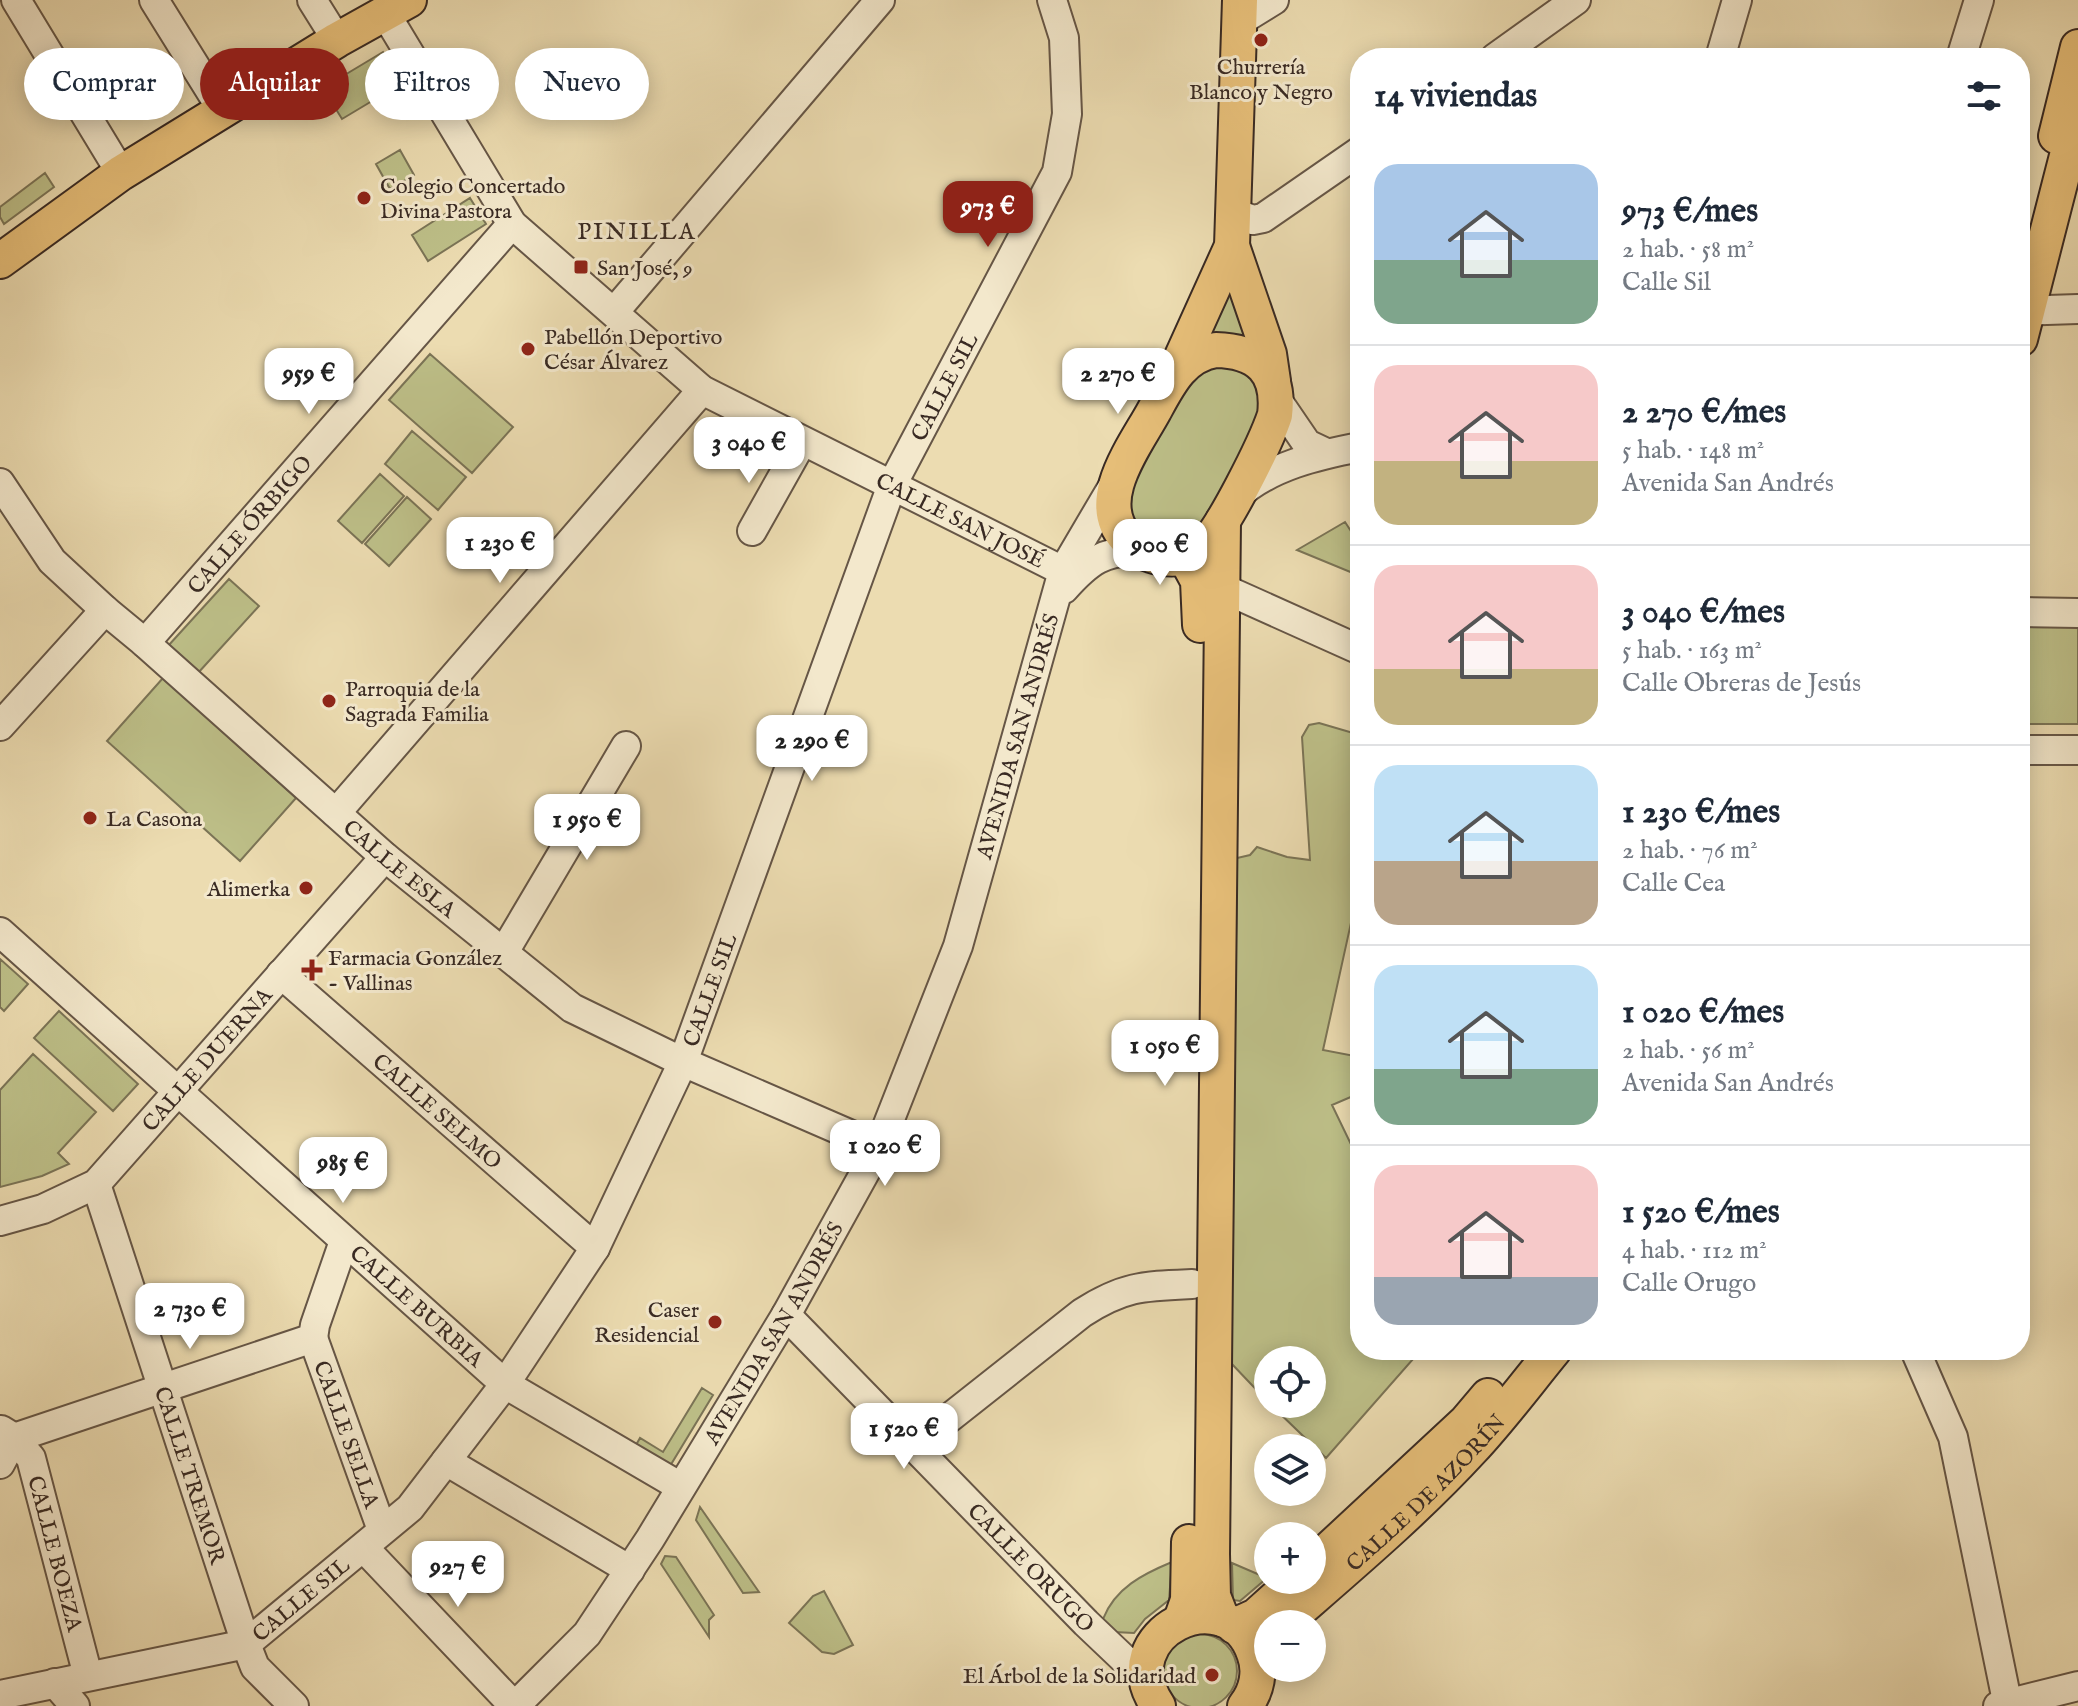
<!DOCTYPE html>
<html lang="es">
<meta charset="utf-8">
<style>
body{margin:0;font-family:"IM FELL English",serif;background:#f6f6f7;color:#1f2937;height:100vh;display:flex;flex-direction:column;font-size:30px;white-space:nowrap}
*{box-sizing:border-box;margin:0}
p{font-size:26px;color:#747a83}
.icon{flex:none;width:44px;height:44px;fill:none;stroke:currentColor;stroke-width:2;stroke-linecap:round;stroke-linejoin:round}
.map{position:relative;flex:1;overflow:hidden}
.panel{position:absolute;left:1350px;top:48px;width:680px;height:1312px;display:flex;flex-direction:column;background:#fff;border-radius:32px;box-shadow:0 4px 20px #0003}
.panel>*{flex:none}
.guide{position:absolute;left:24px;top:48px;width:760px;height:72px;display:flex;gap:16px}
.buttons{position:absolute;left:1254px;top:1346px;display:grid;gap:16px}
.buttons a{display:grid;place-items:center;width:72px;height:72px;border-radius:50%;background:#fff;box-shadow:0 4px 20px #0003;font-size:40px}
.price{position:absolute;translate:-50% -68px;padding:0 18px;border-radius:16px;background:#fff;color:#222;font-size:26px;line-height:52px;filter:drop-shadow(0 2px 4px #0008)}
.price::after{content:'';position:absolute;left:50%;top:48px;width:24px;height:18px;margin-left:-12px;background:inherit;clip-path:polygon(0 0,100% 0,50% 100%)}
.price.on{background:#8f2418;color:#fff}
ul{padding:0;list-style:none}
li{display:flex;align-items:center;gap:24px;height:200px;padding:0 24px}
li+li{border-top:2px solid #e0e1e3}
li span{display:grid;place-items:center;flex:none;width:224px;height:160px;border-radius:24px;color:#555}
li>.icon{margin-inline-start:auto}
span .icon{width:96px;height:96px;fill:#fffc;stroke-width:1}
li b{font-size:34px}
h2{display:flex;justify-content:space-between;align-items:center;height:96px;padding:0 24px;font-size:34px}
.pill{padding:0 28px;border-radius:36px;background:#fff;box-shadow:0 4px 20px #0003;font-size:28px;line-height:72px}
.pill.on{background:#8f2418;color:#fff}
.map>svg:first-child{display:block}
.green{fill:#bdbf88;stroke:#7b7456;stroke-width:2}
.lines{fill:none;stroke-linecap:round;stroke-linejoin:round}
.minor-casing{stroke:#665646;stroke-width:32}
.major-casing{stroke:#392a23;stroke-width:38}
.minor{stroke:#f3e8cc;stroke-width:28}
.major{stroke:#e6be78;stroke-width:34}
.poi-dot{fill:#8f2418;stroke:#f3e8cc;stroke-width:3}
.labels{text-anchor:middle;stroke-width:6;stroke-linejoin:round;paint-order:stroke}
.poi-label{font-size:22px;fill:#392a23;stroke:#f3e8cc;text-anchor:start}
.street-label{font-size:22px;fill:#392a23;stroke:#f3e8cc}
.neighbourhood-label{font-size:24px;letter-spacing:2px;fill:#392a23;stroke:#f3e8cc}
</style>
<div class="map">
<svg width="2078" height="1706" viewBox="0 0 2078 1706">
<rect width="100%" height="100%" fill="#ecdcb1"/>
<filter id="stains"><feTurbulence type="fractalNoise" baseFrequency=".0025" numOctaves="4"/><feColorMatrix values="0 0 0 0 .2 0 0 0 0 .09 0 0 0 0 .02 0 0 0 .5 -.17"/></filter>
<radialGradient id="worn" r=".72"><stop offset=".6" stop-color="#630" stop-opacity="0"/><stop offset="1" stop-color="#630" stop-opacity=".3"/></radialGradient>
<path class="green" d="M383 52 402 83 342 119 323 88Z
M400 150 414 175 390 189 376 164Z
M45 173 54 187 4 224 0 217V207Z
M470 198 486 224 428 261 412 235Z
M1228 275 1255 342C1231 334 1221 332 1196 339Z
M430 354 513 427 472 473 389 400Z
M1208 364 1240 367 1256 381 1261 413 1206 523 1182 543 1150 541 1129 516 1132 484 1184 385Z
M412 431 466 477 438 510 385 464Z
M380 474 404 496 362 543 338 521Z
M407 497 431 519 389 566 365 544Z
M1345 522 1360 545V576L1297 550Z
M229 579 259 606 198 673 168 646Z
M2078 609V724H2020V610Z
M163 678 296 798 240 861 107 741Z
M1319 723 1360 735V882L1323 1050 1360 1057V1093L1332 1105 1360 1163V1350H1421L1326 1458 1270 1404H1312V1360H1268V1402L1231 1363 1237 858 1250 855 1257 847 1287 857 1310 860 1302 737 1309 725Z
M0 959 28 984 4 1011 0 1007Z
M59 1011 138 1084 113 1111 34 1038Z
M33 1054 96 1112 58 1153 69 1164 42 1176 0 1187V1090Z
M702 1388 713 1395 670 1466 636 1445 640 1438 663 1452Z
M700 1507 759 1592 743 1593 696 1520Z
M665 1556 676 1557 714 1615 709 1620V1637L661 1564Z
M1172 1562 1169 1600 1145 1619 1134 1633 1114 1632 1103 1619C1115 1588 1143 1574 1172 1562Z
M1232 1563 1267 1578 1240 1601 1233 1600Z
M824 1591 853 1645 834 1654 822 1652 789 1623 813 1596Z
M1163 1671a37 37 0 1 1 74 0a37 37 0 1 1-74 0Z"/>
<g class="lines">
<defs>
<g id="minor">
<path d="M16 0 121 173"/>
<path d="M154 0 223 111"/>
<path d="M312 0 337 40"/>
<path id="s1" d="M385 13 512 224 702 390 1063 571"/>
<path d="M1240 21 1274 0"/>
<path d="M1495 58 1576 0"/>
<path d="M1720 58 1737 0"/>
<path d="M1961 58 1979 0"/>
<path d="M1234 213 1253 220 1263 218 1360 151"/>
<path d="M615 311 880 0"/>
<path d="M2020 311 2078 309"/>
<path d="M1277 400 1307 444 1326 453"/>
<path id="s2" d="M0 483 52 561 105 610 145 643 385 857 572 1008 683 1062 879 1147"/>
<path d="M1237 496C1270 466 1318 455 1360 447"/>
<path d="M752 531 802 442"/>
<path d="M1222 588 1360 650"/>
<path d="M1064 589C1087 563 1105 548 1142 552"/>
<path d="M2020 612 2078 613"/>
<path id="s3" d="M145 643 512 224"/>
<path d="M0 726 105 610"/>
<path d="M2020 750H2078"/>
<path d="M336 813 702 390"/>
<path id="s4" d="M0 932 505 1384 681 1487"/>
<path d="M504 952 626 746"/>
<path id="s5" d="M281 974 595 1248"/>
<path id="s6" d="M96 1184 246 1644 255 1667 294 1706"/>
<path id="s7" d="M0 1221 43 1209 96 1184 385 857"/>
<path id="s8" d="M786 1315 1086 1623 1146 1680"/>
<path id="s9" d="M313 1338 382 1530"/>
<path d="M1915 1350 1953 1437 2008 1706"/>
<path id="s10" d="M1 1430 14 1438 31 1458 88 1676"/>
<path d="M14 1438 313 1338 315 1325 344 1241"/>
<path d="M915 1445 1082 1313C1124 1286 1144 1286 1192 1284"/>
<path d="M446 1461 630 1570"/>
<path d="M0 1464 14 1438"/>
<path d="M364 1548 514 1706"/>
<path d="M55 1683 75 1706"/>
<path id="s11" d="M0 1695 246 1644 410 1508 505 1384 595 1248 683 1062 892 485 1057 172 1067 114 1064 38 1052 0"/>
<path id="s12" d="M515 1706 587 1634 650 1539 786 1315 879 1147 958 946 1063 571 1116 481"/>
<path d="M1998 1706 2078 1686"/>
</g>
<g id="major">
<path d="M2056 136 2078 47"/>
<path d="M1232 246 1269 354 1273 381"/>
<path d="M0 261 121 173 337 40 409 0"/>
<path d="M2020 339 2078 113"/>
<path d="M1216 350C1259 351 1280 372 1275 415 1266 442 1222 532 1202 548 1187 560 1169 561 1151 555 1140 552 1133 546 1126 538 1092 500 1135 446 1154 411 1169 383 1183 355 1216 350Z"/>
<path d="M1175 372 1232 246 1240 0"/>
<path d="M1185 557 1198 581 1200 625"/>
<path d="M1312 1565 1466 1422 1488 1396"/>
<path d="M1222 1619 1213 1596 1212 1554 1223 521"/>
<path d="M1181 1620 1188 1600 1189 1542"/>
<path id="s13" d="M1283 1624C1347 1568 1414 1512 1472 1449 1501 1418 1527 1383 1554 1350"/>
<path d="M1234 1626 1256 1616 1296 1580"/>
<path d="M1158 1706C1108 1633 1227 1576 1254 1653 1261 1671 1257 1691 1245 1706"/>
</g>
</defs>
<use href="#minor" class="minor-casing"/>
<use href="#major" class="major-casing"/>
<use href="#minor" class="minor"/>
<use href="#major" class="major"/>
</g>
<g class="poi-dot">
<circle cx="1261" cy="40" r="8"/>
<circle cx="364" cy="198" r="8"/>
<rect x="573" y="259" width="16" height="16" rx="4"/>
<circle cx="528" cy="349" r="8"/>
<circle cx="329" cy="701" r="8"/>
<circle cx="90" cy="818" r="8"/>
<circle cx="306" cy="888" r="8"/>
<path d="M308 958h8v8h8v8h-8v8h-8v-8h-8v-8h8z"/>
<circle cx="715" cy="1322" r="8"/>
<circle cx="1212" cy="1675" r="8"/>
</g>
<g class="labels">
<g class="poi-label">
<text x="1261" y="74" text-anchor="middle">Churrería<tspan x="1261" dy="25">Blanco y Negro</tspan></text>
<text x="380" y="193">Colegio Concertado<tspan x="380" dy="25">Divina Pastora</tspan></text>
<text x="597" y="275">San José, 9</text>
<text x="544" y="344">Pabellón Deportivo<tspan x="544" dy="25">César Álvarez</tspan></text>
<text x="345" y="696">Parroquia de la<tspan x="345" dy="25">Sagrada Familia</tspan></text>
<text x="106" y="826">La Casona</text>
<text x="290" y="896" text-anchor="end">Alimerka</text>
<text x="328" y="965">Farmacia González<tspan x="328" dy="25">- Vallinas</tspan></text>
<text x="699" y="1317" text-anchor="end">Caser<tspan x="699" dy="25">Residencial</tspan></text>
<text x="1196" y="1683" text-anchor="end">El Árbol de la Solidaridad</text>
</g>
<g class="street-label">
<text dy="8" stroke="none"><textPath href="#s11" startOffset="1714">CALLE SIL</textPath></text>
<text dy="8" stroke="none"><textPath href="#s1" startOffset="788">CALLE SAN JOSÉ</textPath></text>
<text dy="8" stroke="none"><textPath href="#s3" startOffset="158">CALLE ÓRBIGO</textPath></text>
<text dy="8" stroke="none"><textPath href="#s12" startOffset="1104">AVENIDA SAN ANDRÉS</textPath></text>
<text dy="8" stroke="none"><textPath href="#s2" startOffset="558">CALLE ESLA</textPath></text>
<text dy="8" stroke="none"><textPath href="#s11" startOffset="1066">CALLE SIL</textPath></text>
<text dy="8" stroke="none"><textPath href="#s7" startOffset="270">CALLE DUERNA</textPath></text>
<text dy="8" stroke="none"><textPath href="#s5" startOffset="208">CALLE SELMO</textPath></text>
<text dy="8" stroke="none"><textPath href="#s4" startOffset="560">CALLE BURBIA</textPath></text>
<text dy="8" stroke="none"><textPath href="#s12" startOffset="456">AVENIDA SAN ANDRÉS</textPath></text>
<text dy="8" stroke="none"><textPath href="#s9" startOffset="102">CALLE SELLA</textPath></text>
<text dy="8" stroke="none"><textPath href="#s6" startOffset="306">CALLE TREMOR</textPath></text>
<text dy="8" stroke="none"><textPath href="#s13" startOffset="194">CALLE DE AZORÍN</textPath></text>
<text dy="8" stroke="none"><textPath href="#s10" startOffset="140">CALLE BOEZA</textPath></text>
<text dy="8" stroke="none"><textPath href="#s8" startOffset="352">CALLE ORUGO</textPath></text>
<text dy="8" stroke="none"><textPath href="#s11" startOffset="322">CALLE SIL</textPath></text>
</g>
<g class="neighbourhood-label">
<text x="637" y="239">PINILLA</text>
</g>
</g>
<rect width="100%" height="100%" filter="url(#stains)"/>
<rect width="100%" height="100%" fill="url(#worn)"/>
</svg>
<div class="buttons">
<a><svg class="icon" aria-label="locate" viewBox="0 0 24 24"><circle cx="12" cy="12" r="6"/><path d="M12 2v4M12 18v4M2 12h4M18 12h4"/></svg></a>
<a><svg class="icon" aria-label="layers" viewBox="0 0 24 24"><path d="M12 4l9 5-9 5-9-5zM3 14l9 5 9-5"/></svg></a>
<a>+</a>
<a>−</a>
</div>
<b class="price on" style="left:988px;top:249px">973 €</b>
<b class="price" style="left:309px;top:416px">959 €</b>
<b class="price" style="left:1118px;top:416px">2 270 €</b>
<b class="price" style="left:749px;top:485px">3 040 €</b>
<b class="price" style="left:500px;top:585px">1 230 €</b>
<b class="price" style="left:1160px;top:587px">900 €</b>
<b class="price" style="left:812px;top:783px">2 290 €</b>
<b class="price" style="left:587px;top:862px">1 950 €</b>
<b class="price" style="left:1165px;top:1088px">1 050 €</b>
<b class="price" style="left:885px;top:1188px">1 020 €</b>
<b class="price" style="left:343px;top:1205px">985 €</b>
<b class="price" style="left:190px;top:1351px">2 730 €</b>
<b class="price" style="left:904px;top:1471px">1 520 €</b>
<b class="price" style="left:458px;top:1609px">927 €</b>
<div class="guide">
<a class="pill">Comprar</a>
<a class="pill on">Alquilar</a>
<a class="pill">Filtros</a>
<a class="pill">Nuevo</a>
</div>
<section class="panel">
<h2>14 viviendas<svg class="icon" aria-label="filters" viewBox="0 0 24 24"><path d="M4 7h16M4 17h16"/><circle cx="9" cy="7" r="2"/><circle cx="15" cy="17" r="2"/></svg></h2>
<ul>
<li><span style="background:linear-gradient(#a9c7e8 60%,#7fa58c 0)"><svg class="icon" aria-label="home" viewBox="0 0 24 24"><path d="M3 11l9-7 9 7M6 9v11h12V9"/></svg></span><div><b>973 €/mes</b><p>2 hab. · 58 m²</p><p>Calle Sil</p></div></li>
<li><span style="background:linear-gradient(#f6c9c9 60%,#c2b280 0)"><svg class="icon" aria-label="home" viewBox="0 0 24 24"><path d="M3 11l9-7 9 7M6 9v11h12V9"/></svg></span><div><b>2 270 €/mes</b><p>5 hab. · 148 m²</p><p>Avenida San Andrés</p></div></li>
<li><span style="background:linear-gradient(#f6c9c9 65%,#c2b280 0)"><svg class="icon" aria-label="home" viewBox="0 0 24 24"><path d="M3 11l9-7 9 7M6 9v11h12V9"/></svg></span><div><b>3 040 €/mes</b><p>5 hab. · 163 m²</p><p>Calle Obreras de Jesús</p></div></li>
<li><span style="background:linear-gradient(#bfe0f5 60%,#b9a48a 0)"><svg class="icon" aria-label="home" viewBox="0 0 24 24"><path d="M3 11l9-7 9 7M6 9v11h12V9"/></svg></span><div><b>1 230 €/mes</b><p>2 hab. · 76 m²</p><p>Calle Cea</p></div></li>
<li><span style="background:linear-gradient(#bfe0f5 65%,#7fa58c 0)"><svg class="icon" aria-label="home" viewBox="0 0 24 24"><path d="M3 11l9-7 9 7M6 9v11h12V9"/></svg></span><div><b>1 020 €/mes</b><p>2 hab. · 56 m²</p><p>Avenida San Andrés</p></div></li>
<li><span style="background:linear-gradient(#f6c9c9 70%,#9aa5b1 0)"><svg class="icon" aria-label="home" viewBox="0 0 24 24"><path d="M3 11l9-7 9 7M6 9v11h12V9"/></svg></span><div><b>1 520 €/mes</b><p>4 hab. · 112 m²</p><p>Calle Orugo</p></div></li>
</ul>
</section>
</div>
